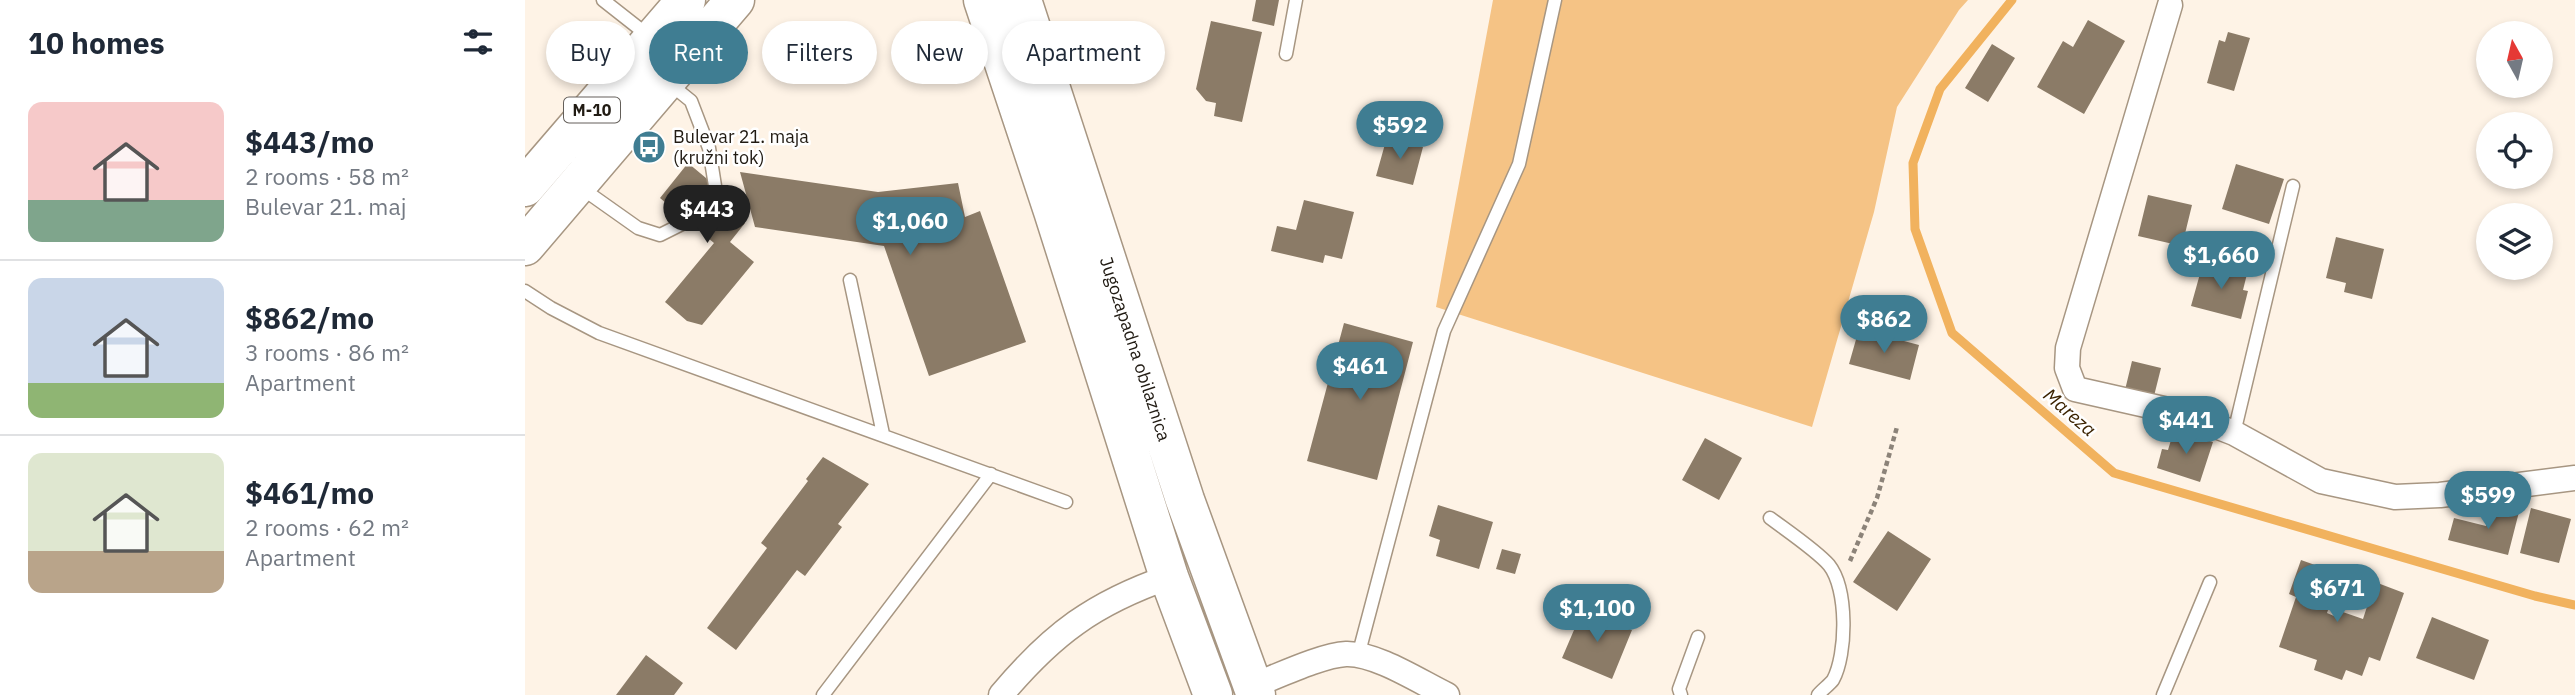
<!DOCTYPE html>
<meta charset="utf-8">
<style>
body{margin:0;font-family:"IBM Plex Sans",sans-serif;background:#f2f2f3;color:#1f2937;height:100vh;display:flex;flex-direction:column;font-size:26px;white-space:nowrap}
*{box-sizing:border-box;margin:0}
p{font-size:23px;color:#747a83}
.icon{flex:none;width:38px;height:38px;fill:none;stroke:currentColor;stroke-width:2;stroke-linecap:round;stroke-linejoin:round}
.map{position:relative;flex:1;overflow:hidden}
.panel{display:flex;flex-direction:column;background:#fff;width:525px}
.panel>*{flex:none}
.hud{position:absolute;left:21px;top:21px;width:665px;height:63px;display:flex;gap:14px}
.needle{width:46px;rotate:352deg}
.controls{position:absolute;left:1951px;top:21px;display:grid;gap:14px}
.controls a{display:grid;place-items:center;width:77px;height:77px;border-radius:50%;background:#fff;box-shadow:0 4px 10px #0003;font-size:35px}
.price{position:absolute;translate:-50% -60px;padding:0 16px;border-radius:24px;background:#3f7d92;color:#fff;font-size:23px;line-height:46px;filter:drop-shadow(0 2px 4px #0008)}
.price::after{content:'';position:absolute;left:50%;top:42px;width:21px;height:16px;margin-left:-10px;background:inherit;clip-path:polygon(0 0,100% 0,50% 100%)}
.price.current{background:#222;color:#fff}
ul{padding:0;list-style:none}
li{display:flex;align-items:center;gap:21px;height:175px;padding:0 28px}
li+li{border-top:2px solid #e0e1e3}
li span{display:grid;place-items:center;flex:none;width:196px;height:140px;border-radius:14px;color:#555}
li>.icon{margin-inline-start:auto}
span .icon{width:84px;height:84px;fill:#fffc;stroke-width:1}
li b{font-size:30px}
h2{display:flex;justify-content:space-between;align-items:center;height:84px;padding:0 28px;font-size:30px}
.pill{padding:0 24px;border-radius:32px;background:#fff;box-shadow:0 4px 10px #0003;font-size:24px;line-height:63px}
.pill.current{background:#3f7d92;color:#fff}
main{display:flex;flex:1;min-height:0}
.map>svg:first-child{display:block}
.green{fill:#f5c385}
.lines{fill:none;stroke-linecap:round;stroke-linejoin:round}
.stream{stroke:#f1b25e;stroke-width:9}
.building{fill:#8b7b67}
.service-casing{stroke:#a79682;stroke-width:15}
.minor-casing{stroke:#a79682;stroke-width:27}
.primary-casing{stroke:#a79682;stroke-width:41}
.path{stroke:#8c8379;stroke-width:4.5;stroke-dasharray:5 3.5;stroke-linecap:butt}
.service{stroke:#fff;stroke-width:12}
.minor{stroke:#fff;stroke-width:24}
.primary{stroke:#fff;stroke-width:38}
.labels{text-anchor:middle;stroke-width:5;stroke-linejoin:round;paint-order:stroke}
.shield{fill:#fff;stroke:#645f5a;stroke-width:2}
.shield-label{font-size:16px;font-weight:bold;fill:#211b13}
.poi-label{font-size:18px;fill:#211b13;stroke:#fff;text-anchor:start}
.street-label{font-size:18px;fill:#211b13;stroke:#fff}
.water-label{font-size:19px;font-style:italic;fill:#3c2300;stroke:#fff}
</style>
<main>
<section class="panel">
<h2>10 homes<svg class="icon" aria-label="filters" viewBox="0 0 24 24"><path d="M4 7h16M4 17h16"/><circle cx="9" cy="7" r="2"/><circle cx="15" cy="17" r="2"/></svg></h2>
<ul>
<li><span style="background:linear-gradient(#f6c9c9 70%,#7fa58c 0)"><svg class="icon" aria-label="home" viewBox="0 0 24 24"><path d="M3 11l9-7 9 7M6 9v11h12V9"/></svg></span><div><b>$443/mo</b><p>2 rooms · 58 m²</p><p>Bulevar 21. maj</p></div></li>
<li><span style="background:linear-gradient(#c9d6e8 75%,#8fb573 0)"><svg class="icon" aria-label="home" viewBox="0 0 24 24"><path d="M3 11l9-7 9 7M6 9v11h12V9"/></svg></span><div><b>$862/mo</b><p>3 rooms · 86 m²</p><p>Apartment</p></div></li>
<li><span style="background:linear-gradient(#dfe7d0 70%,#b9a48a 0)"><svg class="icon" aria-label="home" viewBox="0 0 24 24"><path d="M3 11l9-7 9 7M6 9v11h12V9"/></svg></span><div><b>$461/mo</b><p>2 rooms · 62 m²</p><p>Apartment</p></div></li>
</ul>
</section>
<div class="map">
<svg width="2050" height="695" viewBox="0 0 2050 695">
<rect width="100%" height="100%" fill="#fef3e6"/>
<path class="green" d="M968 0H1443L1434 10 1372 107 1349 212 1287 427 911 307Z"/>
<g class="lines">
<path class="stream" d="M1487 0 1415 89 1388 163 1390 229 1427 333 1589 473 2010 596 2050 605"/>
</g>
<path class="building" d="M731 0H754L749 26 727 21Z
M1563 20 1600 41 1559 114 1512 87 1538 41 1548 47Z
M686 21 737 32 717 122 689 116 691 103 681 101 671 89Z
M1703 32 1725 38 1709 91 1682 83 1694 40 1700 42Z
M1467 44 1490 58 1463 102 1440 88Z
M862 137 898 147 888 185 851 176Z
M163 163 217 208 220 223 205 242 229 262 177 325 162 321 140 302 189 243 135 198Z
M1711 164 1759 179 1744 224 1697 209Z
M215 172 353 192 433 183 440 217 455 211 501 342 404 376 359 246 230 227Z
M1623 195 1667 205 1657 246 1613 236Z
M779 200 829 212 817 259 800 255 798 263 746 251 752 226 771 230Z
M1811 237 1859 249 1847 299 1819 292 1821 283 1801 278Z
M1678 263 1722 274 1718 290 1723 291 1716 319 1666 306Z
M819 323 888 342 852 480 782 461Z
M1334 329 1394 345 1385 380 1324 364Z
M1607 361 1636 368 1629 396 1600 390Z
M1649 430 1688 442 1675 482 1632 468 1637 449 1643 450Z
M1180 438 1217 458 1194 500 1157 480Z
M298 457 344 484 313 524 317 527 280 576 272 570 211 650 182 628 242 548 236 543 283 481 281 479Z
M1979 504 1995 508 1983 555 1923 540 1929 518 1961 526 1965 507 1978 510Z
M913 505 968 522 954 569 911 556 915 540 904 536Z
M2006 508 2046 519 2034 563 1995 553Z
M1363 531 1406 559 1372 611 1328 582Z
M977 549 996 554 990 574 971 569Z
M1776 560 1815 574 1802 613 1809 616 1812 610 1838 619 1850 582 1879 593 1855 661 1844 657 1837 676 1821 670 1817 680 1789 670 1792 660 1754 647 1771 597 1764 594Z
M1058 609 1107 630 1087 679 1037 658Z
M1907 617 1964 640 1949 680 1891 658Z
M121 655 158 683 149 695H91Z"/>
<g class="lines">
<defs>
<path id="service" d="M78 0 125 37
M761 54 771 0
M145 84 166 101 184 148 190 186
M55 187 113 228 135 235 163 221
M325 280 358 434
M0 291 26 308 74 333 541 502
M1709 433 1768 186
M1245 518C1261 530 1292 551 1304 565 1323 589 1322 654 1308 680 1304 685 1297 690 1293 695
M833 656 919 331 994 164 1030 0
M298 695 466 474
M1156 695 1154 689 1173 637
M1638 695 1685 582"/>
<path id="minor" d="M1645 5 1543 348 1542 368 1550 389 1643 410 1678 421 1709 433 1796 481 1870 497 1915 495 2050 478
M727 686C751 677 797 655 821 654 851 653 895 682 922 695
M476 695C527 634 569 603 644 577"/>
<path id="primary" d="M458 0 528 211 644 577 688 695
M497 0 660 500 731 695
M0 187 161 0
M0 246 210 0"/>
</defs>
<use href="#service" class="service-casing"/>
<use href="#minor" class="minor-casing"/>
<use href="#primary" class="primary-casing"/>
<path class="path" d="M1325 561 1352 498 1372 427"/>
<use href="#service" class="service"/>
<use href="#minor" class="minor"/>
<use href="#primary" class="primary"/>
</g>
<defs>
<symbol id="bus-disc" viewBox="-11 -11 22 22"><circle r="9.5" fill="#3f7d92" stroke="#fff"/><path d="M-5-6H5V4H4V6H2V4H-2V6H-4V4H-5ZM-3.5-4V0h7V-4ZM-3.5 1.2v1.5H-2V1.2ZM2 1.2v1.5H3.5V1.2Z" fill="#fff"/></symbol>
</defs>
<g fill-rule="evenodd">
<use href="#bus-disc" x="105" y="128" width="38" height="38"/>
</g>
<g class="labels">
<rect class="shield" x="39" y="97.5" width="56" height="25" rx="5"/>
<g class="shield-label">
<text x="67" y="116">M-10</text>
</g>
<g class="poi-label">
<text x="148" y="143">Bulevar 21. maja<tspan x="148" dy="21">(kružni tok)</tspan></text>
</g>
<g class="street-label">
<text transform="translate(610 349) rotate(72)" y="6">Jugozapadna obilaznica</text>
</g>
<g class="water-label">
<text transform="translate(1545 412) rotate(41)" y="7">Mareza</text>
</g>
</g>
</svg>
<div class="controls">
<a><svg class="needle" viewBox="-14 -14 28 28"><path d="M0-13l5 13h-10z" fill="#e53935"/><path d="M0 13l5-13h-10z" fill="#747a83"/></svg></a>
<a><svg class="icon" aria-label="locate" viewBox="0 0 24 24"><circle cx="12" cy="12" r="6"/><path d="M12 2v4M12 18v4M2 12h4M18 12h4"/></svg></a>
<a><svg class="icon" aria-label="layers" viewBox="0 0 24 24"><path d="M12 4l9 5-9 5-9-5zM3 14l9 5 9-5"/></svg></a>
</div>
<b class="price" style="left:875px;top:161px">$592</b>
<b class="price current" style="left:182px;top:245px">$443</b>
<b class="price" style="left:385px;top:257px">$1,060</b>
<b class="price" style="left:1696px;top:291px">$1,660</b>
<b class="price" style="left:1359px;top:355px">$862</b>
<b class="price" style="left:835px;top:402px">$461</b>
<b class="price" style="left:1661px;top:456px">$441</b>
<b class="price" style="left:1963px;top:531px">$599</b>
<b class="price" style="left:1812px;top:624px">$671</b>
<b class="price" style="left:1072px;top:644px">$1,100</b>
<div class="hud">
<a class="pill">Buy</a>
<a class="pill current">Rent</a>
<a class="pill">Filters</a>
<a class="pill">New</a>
<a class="pill">Apartment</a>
</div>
</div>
</main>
